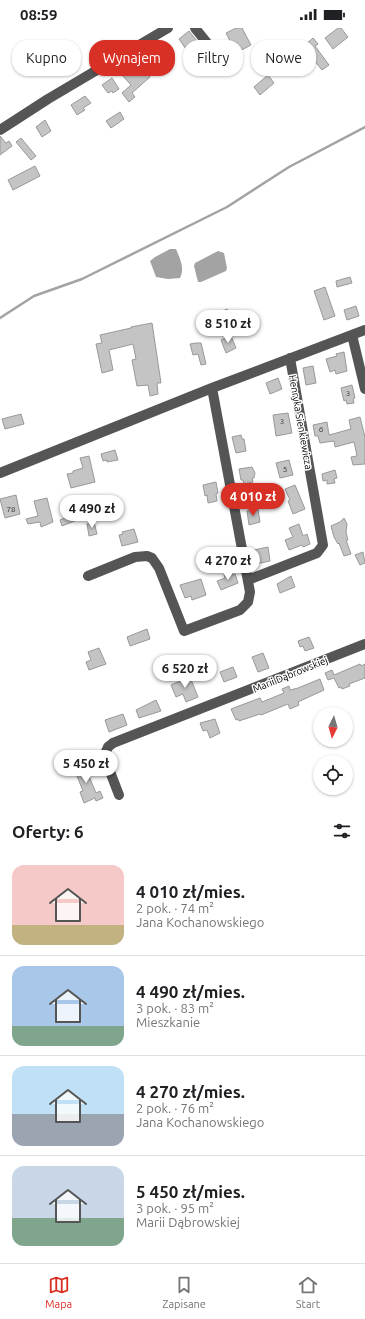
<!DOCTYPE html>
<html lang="pl">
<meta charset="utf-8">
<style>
body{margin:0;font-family:Ubuntu,sans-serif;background:#f2f2f2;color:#202124;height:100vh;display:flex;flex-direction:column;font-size:15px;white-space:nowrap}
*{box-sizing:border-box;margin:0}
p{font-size:13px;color:#757577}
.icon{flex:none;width:22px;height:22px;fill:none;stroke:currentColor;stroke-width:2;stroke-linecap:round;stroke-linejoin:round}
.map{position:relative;height:779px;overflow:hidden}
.side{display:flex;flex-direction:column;background:#fff;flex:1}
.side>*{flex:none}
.banner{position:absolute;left:12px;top:12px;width:341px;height:36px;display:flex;gap:8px}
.needle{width:26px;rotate:185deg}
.controls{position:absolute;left:313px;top:679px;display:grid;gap:8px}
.controls a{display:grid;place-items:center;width:40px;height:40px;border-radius:50%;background:#fff;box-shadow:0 1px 3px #0004;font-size:20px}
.price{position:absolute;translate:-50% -34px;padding:0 9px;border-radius:14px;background:#fff;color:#222;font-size:13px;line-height:26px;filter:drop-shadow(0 1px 2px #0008)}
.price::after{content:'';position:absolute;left:50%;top:24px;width:12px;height:9px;margin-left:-6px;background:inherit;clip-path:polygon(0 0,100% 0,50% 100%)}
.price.on{background:#d93025;color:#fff}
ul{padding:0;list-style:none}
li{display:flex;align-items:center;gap:12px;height:100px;padding:0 12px}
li+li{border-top:1px solid #e0e0e0}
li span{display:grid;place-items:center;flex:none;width:112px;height:80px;border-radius:12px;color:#555}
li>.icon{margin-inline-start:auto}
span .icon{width:48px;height:48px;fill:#fffc;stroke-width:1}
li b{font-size:17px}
h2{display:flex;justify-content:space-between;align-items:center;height:48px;padding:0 12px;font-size:17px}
.pill{padding:0 14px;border-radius:16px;background:#fff;box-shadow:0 1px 3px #0004;font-size:14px;line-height:36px}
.pill.on{background:#d93025;color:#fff}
.status{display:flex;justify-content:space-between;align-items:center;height:28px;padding:0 20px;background:#fff;direction:ltr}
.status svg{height:11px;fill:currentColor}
.dock{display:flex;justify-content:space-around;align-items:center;height:56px;border-top:1px solid #e0e0e0;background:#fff;font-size:11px;color:#757577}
.dock a{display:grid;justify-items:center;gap:2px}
.dock .on{color:#d93025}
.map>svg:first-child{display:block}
.water{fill:#a3a3a3}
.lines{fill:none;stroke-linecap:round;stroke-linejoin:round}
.stream{stroke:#a3a3a3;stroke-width:2.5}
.building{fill:#c4c4c4;stroke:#999}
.minor{stroke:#555;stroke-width:10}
.labels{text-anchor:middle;stroke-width:3;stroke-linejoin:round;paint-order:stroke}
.number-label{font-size:8px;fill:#313131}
.street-label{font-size:10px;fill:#000;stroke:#fff}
</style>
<div class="status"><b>08:59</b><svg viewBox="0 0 49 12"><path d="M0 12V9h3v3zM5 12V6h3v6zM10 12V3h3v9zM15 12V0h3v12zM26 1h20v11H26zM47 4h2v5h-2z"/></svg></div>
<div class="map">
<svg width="365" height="779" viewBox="0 0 365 779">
<rect width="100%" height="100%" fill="#fff"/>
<path class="water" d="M170 221H176C180 231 185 240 180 250L168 251 156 249 150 233 155 229Z
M218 223 224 225 227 240 226 243 201 254H198L194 238 195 235Z"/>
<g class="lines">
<path class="stream" d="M0 290 34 268 82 251 227 179 289 139 365 99"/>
</g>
<path class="building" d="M236 0H242L251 17 236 25 226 5Z
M338 0H341L348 9 333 21 325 10Z
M189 3 200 17 194 21 205 37 199 40 179 11Z
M313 10 318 16 315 18 329 37 322 42 313 31 310 34 300 21Z
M130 40 135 45 141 40 150 49 132 65 135 69 129 74 122 65 131 57 122 47Z
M268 47 274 55 260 67 254 59Z
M112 50 119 61 113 65 112 63 108 65 102 57Z
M85 68 91 75 83 80 85 82 77 87 71 77Z
M120 84 124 91 111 100 106 93Z
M45 92 51 103 42 109 36 99Z
M0 108 6 115 9 113 12 118 0 127Z
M21 110 36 128 31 132 16 114Z
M35 138 40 148 13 162 8 152Z
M350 249 352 255 337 259 336 253Z
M325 259 335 288 324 292 314 263Z
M356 278 359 288 347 292 344 282Z
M227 281 230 288 217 293 215 287Z
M244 283 252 302 246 305 239 285Z
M152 295 161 355H157L158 366 150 368 148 357 137 358 132 332 136 331 133 316 109 322 113 342 102 345 96 316 102 315 100 307 131 300V299Z
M231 308 236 320 226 325 221 312Z
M196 315H201L206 336 201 337 198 326 193 327 190 316Z
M344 324 347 343 336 346 335 342 330 344 326 331 337 328 336 326Z
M313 338 316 355 306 357 303 340Z
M278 350 282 361 270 366 266 355Z
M352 357 355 370 353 371 354 375 347 376 346 372 344 373 341 360Z
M288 385 292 405 276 408 273 387Z
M21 386 24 396 5 401 2 391Z
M360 389 365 409V436L353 437 351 429 357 428 354 414 335 419 334 413 320 415 318 408H315L313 397 327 394 329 407 351 401 349 392Z
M241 407 242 411H244L246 423 236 425 232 409Z
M115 422 118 432 107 434V432L103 433 101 426Z
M89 428 95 454 71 460 67 446 73 445V443L83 440 80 430Z
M289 432 293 447 280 450 276 435Z
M252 439 255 445 254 450H252L253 454 244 456 243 452H241L239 441Z
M335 442 337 450 334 451 335 455 327 456V452L323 453 322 446Z
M216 454 218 465 216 466 217 473 208 475 207 467 205 468 203 457Z
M295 457 305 481 293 486 288 473 290 472 285 461Z
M16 467 20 486 5 490 0 471Z
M47 470 53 494 41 499 40 494 28 496 26 491 38 488 34 473Z
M258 481 260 494 249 497 247 483Z
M75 486 77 492 62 498 60 492Z
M344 490 347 496 346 504 348 512H346L351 526 344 528 339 515 338 516 334 509 331 498 340 494Z
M94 494 97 506 89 508 87 496Z
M299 496 303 508 307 506 310 516 303 519 302 517 289 522 285 512 293 509 289 500Z
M134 501 138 514 122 518 119 507 123 506 122 504Z
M268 519 270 533 256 536 254 522Z
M363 524 365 535 360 537 355 527Z
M231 543 233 547 235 546 238 555 221 562 217 553 225 550 224 546Z
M291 548 295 559 280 565 277 556Z
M201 551 206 567 192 572 191 568 185 570 180 557Z
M147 601 150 611 130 618 127 609Z
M309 609 314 620 305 623 303 618 300 619 298 613Z
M99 620 106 636 89 642 86 634 91 632 88 624Z
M263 625 269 640 258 644 252 629Z
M360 636 361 638 365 636V650L349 656 350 658 342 661 341 659 339 660 334 650 328 652 325 645 332 642 334 647Z
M233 639 237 649 224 654 220 644Z
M190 649 198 669 186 674 183 666 176 669 171 657Z
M320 651 324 662 298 674 299 677 290 681 288 676 261 687 260 686 239 693 238 691 236 692 231 681 260 670 262 674 284 665 282 661 289 658 290 662 298 660Z
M156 672 161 683 139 690 136 682Z
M123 686 127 697 109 704 105 692Z
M215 691 220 705 210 710 207 702 203 703 200 695Z
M83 734 96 765 100 763 103 770 96 773 95 770 84 775 80 764 83 763 73 738Z"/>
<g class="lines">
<path class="minor" d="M195 0 220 31 227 36
M0 102 48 71 168 0
M352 307 365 361
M0 445 212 360 365 302
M88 548 135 529 147 528 152 530 159 540 184 603 240 582 248 574 250 564 212 360
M248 552 317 525 323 517 290 330
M119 767 104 728 108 719 113 715 365 616"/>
</g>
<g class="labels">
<g class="number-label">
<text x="348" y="368">3</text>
<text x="282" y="396">3</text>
<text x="321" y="404">6</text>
<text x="285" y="444">5</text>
<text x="11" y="484">78</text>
</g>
<g class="street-label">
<text transform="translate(301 394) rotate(80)" y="4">Henryka Sienkiewicza</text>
<text transform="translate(290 646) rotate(-22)" y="4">Marii Dąbrowskiej</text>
</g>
</g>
</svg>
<div class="controls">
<a><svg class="needle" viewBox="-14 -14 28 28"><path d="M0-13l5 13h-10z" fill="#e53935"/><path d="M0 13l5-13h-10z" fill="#757577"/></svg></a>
<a><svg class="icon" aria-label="locate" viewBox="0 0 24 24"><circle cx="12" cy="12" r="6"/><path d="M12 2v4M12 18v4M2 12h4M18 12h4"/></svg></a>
</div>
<b class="price" style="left:228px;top:316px">8 510 zł</b>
<b class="price on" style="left:253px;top:489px">4 010 zł</b>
<b class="price" style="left:92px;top:501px">4 490 zł</b>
<b class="price" style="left:228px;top:553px">4 270 zł</b>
<b class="price" style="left:185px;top:661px">6 520 zł</b>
<b class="price" style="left:86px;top:756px">5 450 zł</b>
<div class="banner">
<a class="pill">Kupno</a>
<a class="pill on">Wynajem</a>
<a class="pill">Filtry</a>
<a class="pill">Nowe</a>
</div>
</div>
<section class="side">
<h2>Oferty: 6<svg class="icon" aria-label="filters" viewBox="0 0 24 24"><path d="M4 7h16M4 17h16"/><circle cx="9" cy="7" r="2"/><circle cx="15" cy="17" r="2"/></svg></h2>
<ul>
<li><span style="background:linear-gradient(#f6c9c9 75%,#c2b280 0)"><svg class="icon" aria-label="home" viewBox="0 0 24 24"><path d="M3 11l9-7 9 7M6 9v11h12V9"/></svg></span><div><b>4 010 zł/mies.</b><p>2 pok. · 74 m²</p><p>Jana Kochanowskiego</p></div></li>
<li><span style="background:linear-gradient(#a9c7e8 75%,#7fa58c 0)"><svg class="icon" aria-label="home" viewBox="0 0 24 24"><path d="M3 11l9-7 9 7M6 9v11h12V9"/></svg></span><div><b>4 490 zł/mies.</b><p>3 pok. · 83 m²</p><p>Mieszkanie</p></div></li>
<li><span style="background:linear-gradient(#bfe0f5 60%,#9aa5b1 0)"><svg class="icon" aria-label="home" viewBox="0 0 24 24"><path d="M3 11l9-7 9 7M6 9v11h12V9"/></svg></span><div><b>4 270 zł/mies.</b><p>2 pok. · 76 m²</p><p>Jana Kochanowskiego</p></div></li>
<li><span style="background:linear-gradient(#c9d6e8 65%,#7fa58c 0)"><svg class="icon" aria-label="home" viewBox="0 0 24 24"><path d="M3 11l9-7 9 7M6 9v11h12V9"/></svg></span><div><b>5 450 zł/mies.</b><p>3 pok. · 95 m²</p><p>Marii Dąbrowskiej</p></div></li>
</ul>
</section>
<nav class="dock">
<a class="on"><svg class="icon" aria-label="map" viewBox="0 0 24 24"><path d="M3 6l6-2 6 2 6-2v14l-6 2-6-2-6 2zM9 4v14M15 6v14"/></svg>Mapa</a>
<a><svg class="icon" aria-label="saved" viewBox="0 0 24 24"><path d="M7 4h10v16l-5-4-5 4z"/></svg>Zapisane</a>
<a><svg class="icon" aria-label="home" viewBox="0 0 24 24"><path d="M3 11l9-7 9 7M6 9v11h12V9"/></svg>Start</a>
</nav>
